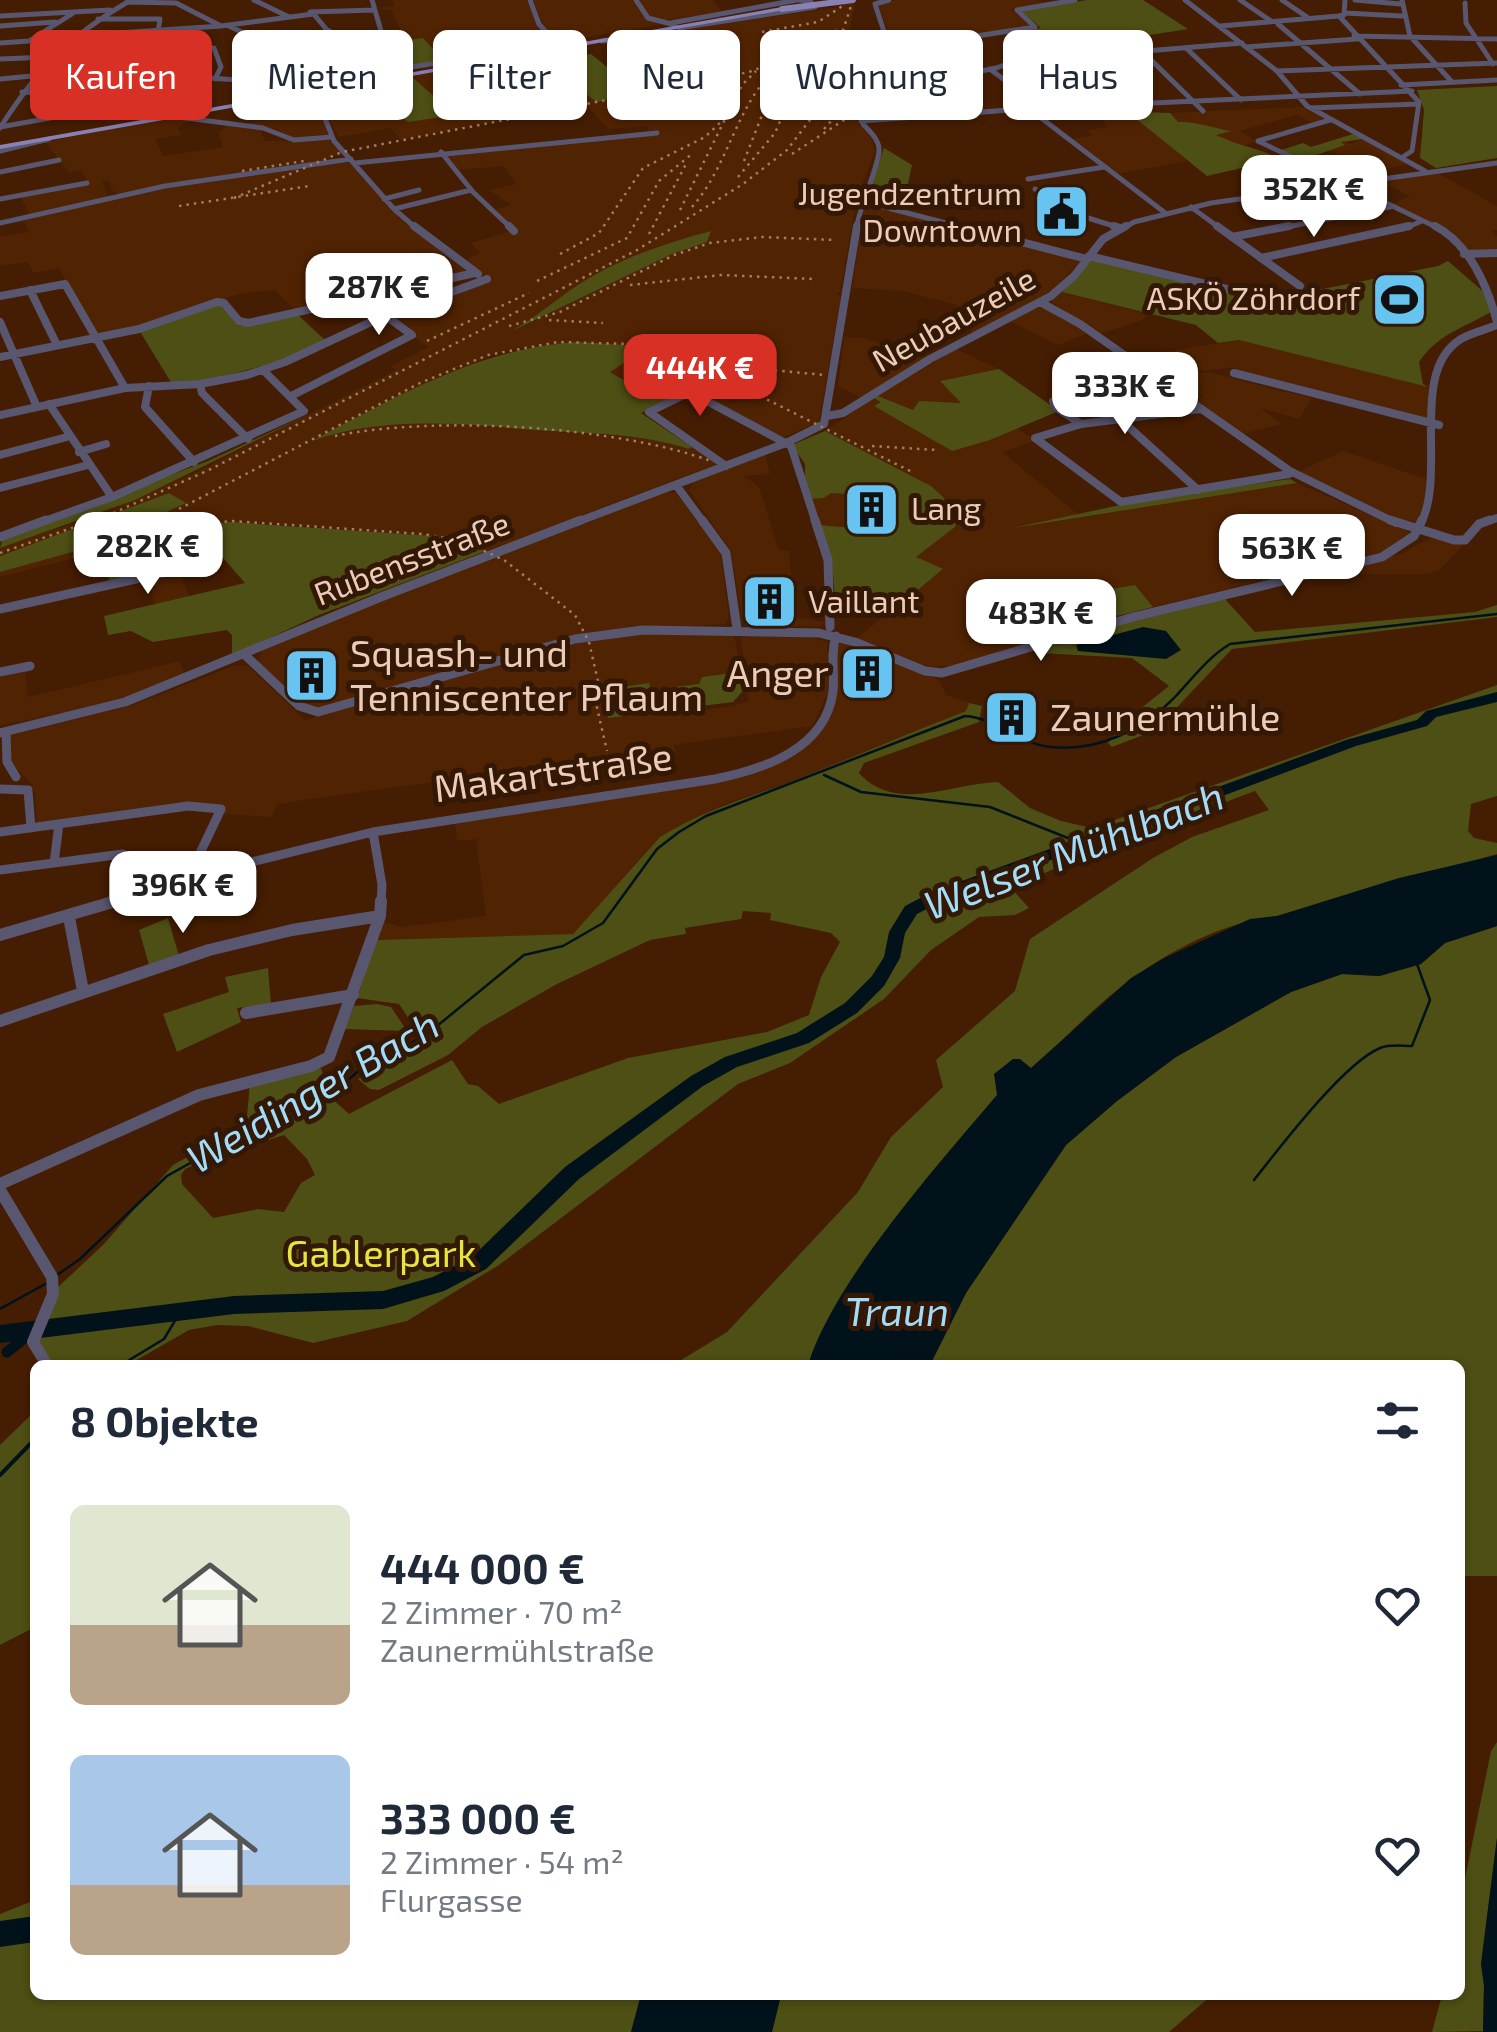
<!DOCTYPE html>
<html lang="de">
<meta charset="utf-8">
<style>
body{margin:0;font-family:"Exo 2",sans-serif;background:#f6f6f7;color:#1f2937;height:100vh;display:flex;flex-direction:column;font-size:38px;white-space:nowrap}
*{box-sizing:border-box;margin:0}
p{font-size:32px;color:#747a83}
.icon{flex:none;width:55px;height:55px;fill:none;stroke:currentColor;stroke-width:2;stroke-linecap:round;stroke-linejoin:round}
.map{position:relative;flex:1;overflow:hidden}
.sheet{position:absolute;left:30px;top:1360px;width:1435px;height:640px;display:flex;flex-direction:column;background:#fff;border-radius:15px;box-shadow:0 2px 8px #0004}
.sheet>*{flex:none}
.banner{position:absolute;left:30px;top:30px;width:1438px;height:90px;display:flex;gap:20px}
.price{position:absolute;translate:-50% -85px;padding:0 22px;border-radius:20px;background:#fff;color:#222;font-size:32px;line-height:65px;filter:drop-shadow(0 2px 5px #0008)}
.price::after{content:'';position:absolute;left:50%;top:60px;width:30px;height:22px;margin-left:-15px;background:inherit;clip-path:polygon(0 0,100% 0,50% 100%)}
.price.active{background:#d93025;color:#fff}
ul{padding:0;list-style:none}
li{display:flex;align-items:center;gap:30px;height:250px;padding:0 40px}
li span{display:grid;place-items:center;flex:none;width:280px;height:200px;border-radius:15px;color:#555}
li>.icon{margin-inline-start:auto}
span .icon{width:120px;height:120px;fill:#fffc;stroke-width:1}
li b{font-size:42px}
h2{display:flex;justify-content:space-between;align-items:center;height:120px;padding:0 40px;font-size:42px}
.chip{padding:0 35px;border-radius:15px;background:#fff;box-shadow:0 2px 8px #0004;font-size:35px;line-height:90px}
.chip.active{background:#d93025;color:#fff}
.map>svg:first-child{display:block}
.built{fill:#502303;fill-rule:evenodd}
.green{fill:#4e4f14}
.water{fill:#02121b}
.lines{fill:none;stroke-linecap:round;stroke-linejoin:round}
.stream-far1{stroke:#02121b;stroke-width:2.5}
.stream{stroke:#02121b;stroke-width:4}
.canal{stroke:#02121b;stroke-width:11}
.river{fill:#02121b;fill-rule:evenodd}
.minor-far3{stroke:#59566f;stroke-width:5}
.minor-far2{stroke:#59566f;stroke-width:8}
.minor-far1{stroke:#59566f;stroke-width:9}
.minor{stroke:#59566f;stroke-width:12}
.major{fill:#8881b3;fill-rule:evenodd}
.rail{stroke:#a17d67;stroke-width:2.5;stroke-dasharray:2.5 5;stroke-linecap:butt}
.major-bridge{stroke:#8881b3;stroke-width:6}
.labels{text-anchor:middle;stroke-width:10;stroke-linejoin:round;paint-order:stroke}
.far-poi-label{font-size:32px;fill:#eccbb9;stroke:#341806;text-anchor:end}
.far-street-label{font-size:32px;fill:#eccbb9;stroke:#341806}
.poi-label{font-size:38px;fill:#eccbb9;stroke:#341806;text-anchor:start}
.street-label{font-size:38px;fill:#eccbb9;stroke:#341806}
.park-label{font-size:38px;fill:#e2e63d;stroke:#341806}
.water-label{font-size:40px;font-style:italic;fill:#a2dcf9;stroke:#341806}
</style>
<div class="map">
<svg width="1497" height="2032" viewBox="0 0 1497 2032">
<rect width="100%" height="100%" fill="#451d02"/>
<path class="built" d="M393 0H526L549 42 489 53 483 48 473 49 477 55 458 59 452 53 439 55 423 38 400 41 403 36 391 10 377 8 394 6Z
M533 0H633L647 20 663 24 558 42 542 22Z
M639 0H713L721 11 663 21 650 18Z
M845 0H856L850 28 855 50 889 52 885 68 866 66 862 76 875 79 860 103 858 122 872 139 875 151 857 198 840 292 836 293 841 296 819 422 782 438 679 383 646 393 609 371 527 347 505 351 441 375 321 437 385 424 443 423 652 439 687 449 692 447 718 464 486 551 434 536 274 524H193L158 531 75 558 0 577V572L119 536 185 503 169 493 0 556V548L105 512 194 473 396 370 391 366 428 347 414 337 418 334 393 316 490 279 461 260H468L480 252 471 243 511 231 494 210 511 205 489 190 516 184 503 166 459 170 446 154 648 135V126L608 129 586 104 401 140 391 128 339 137 313 94 356 86 378 115 438 104 411 76 473 65 483 69 458 74 469 86 501 81 513 90 569 79 663 88 637 66 642 64 617 39 677 31 699 46 714 66 717 78 718 59 687 32 688 29 841 7ZM710 231 707 242 672 254 524 326 652 248Z
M897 0H1038L1044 4 1011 9 1033 26 895 47 878 5Z
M1135 105 1141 113 1132 114 1187 161 1117 174 1072 139 1092 136 1087 130 1107 127 1095 107Z
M1301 107 1324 119 1313 123 1296 115 1240 131 1256 141 1240 147 1177 122 1170 113Z
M315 111 326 124 328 134 323 136 296 139 276 129 244 124Z
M176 116 193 119 178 127 181 135 155 139 163 156 223 147 218 133 230 124 259 128 265 141 329 139 341 154 307 165 120 194 113 192 108 181 102 182 108 197 30 216 20 196 88 183 81 170 69 172 45 142Z
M1364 139 1393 153 1411 163 1379 171 1386 174 1366 177 1343 165 1351 160 1329 150 1343 146 1340 143 1345 141 1351 144Z
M345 163H352L400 218 468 272 296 311 275 290 238 294 159 322 96 336 59 268 33 273 28 262 0 266V236L29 232 23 220 190 183Z
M1438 173 1497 206V230L1491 231 1497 236V251H1464L1451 232 1390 205 1410 196 1381 182Z
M865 204 1081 260 1054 289 997 321 973 332 941 323 957 305 902 291 852 288Z
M1062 292 1147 314 1142 320 1100 334 1050 301Z
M1036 308H1046L1088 333 1058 345 1009 321Z
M844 337 864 338 925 358 861 398 838 386Z
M1239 340 1428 387 1429 420 1241 373 1235 367 1160 376 1132 357Z
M956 349 999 369 941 381 963 403 919 401 913 410 878 396Z
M1209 372 1269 388 1312 398 1299 419 1260 408 1282 424 1243 434 1195 401 1202 398 1199 390 1164 377Z
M874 398 882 402 876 407 894 416 990 440 1017 428 1032 438 1035 441 1002 452 1079 515 1053 522 1297 483 1412 533 1389 550 1153 607 1135 585 1099 592 1117 616 961 665 929 667 857 638 942 570 915 557 955 527 924 482 825 431Z
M1343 451 1429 480 1431 505 1426 518 1415 522 1397 518 1293 474Z
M765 455 770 474 744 476 759 487 779 550 789 551 794 617 825 622 821 626H761L742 620 731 551 689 490 693 482Z
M667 492 678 493 720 551 729 617 725 624 589 632 319 708 305 705 258 661 262 651 325 623Z
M831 493 887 497 884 531 820 525 811 499 824 498Z
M1430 538 1466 542 1441 569 1427 574H1326L1403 553Z
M181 573 189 598 155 606 148 580Z
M728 633 735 638 740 672 702 677 699 684 651 691 649 684 601 690 665 711 666 715 733 706 748 701 741 638 749 633H795L827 642 829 690 812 726 674 745 676 754 613 763 596 760 303 800 277 805 272 817 222 814 225 807 37 823 35 794 30 782 11 763 8 736 133 705 236 665 248 666 305 720 575 643 628 634Z
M841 643H850L939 680 946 695 969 703 966 711 795 780 722 805 678 826 660 837 573 934 377 940 384 921 401 927 486 916 476 839 457 841 455 820 743 776 822 730 836 699 835 649Z
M180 661 185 676 116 701 0 726V677L25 672 28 697Z"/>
<path class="green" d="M1087 0H1143L1188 29 1118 40 1054 61 1007 33 1041 28 1021 11Z
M423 38 439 55 452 53 458 59 397 68 391 58 369 61 367 58 388 55 387 48 401 46 400 41Z
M543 53 549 60 591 54 612 71 637 66 664 89 596 102 569 80 517 89 492 68 517 65 512 58Z
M411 76 455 115 408 122 397 113 399 111 393 105 407 101 396 89 376 93 373 89 391 85 380 81Z
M878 86H887L924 114 866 119 868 101Z
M1497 86V158L1436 168 1420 158 1424 110 1417 90Z
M1135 105 1142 112 1170 113 1178 122C1195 121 1214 128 1231 131L1216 135C1239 146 1258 148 1281 159L1207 176 1130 114 1140 113Z
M1353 134 1364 139 1341 142 1345 145 1311 157 1333 167 1343 165 1366 177 1340 180 1278 151 1303 143 1311 147Z
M884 148 912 165 907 188 871 185Z
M711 231 707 242 672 254 504 335C528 323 547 307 569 291 612 261 661 244 711 231Z
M1093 258 1279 305 1317 295 1313 291 1438 266 1448 261 1486 294 1491 312C1463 328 1438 334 1419 362L1423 384 1428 387 1239 340 1218 343 1196 325 1062 292Z
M222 304 240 326 296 313 326 341C275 365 228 377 172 384L139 330Z
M578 342 625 345V362L610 372 646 393 679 383 690 389 641 413 692 447 688 449C643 434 596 434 550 431 469 425 390 414 312 441 398 396 479 348 578 342Z
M999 369 1059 411 990 440 952 451 874 406 881 402 874 398 878 396 913 410 919 401 961 403 940 381Z
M314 412 135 500 0 548 3 538 208 461Z
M825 431 931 486 943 497 957 521 955 527 916 557 943 569 890 613 835 598 832 560 820 525 884 531 887 497 831 493 824 498 811 499 805 484V464L792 445Z
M1290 479 1297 483 1013 528 1148 499Z
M169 493 186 503 94 546 0 572V556Z
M230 522 434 536 486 551 319 615 232 655V635L227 630 153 642 131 631 108 635 104 616 245 583 211 544 207 560 110 583 103 559 75 557 158 531Z
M1135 585 1153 607 1117 616 1099 591Z
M1224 598 1255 632 1475 612 1497 605V617L1232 649 1166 719 1146 734 1112 747 1108 743 1125 721 1169 686 1132 658 1039 653 1034 650 1093 631Z
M740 672 742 692 733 702 608 718 601 690 649 683 651 690 699 684 702 677Z
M1497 685V796L1471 804 1468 831 1474 838 1497 843V854L1277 916C1206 924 1133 971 1082 1021 1065 1037 1050 1054 1031 1069L1013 1059 997 1095 900 1214 848 1287 808 1365H673L727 1332 858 1192 891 1137 943 1087 936 1060 1015 991 1030 939 1153 858 1192 837 1269 810 1255 791 1092 852 1011 888 1029 908 1015 915 979 917 931 950 884 999 790 1063 738 1084 499 1265 407 1321 313 1343 248 1326 217 1325 189 1330 128 1365H52L37 1344 56 1289 103 1245 173 1165 223 1137 236 1147 185 1169 181 1175 182 1184 213 1218 258 1209 284 1212 301 1183 315 1175 307 1159 284 1135 246 1147 245 1141 293 1111 329 1096 349 1114 452 1060 468 1084 478 1086 499 1104 628 1058 767 1032 809 1015 821 977 840 942 831 933 770 920 771 913 743 911 741 919 685 928 686 934 650 940 555 985 482 1027 448 1055 379 1090 370 1089 358 1079 426 1045 399 1004 357 998 377 940 573 934 660 837C703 810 748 798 795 780 852 758 908 733 966 711L969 703 982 706 979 722 864 763 859 773C896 814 952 783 998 782L1030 808 1061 821 1092 828Z
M168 918 179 956 149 965 139 930Z
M1497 926V1576H1460V1365H930L966 1293 1066 1145 1117 1101 1176 1057 1291 992 1342 974 1380 976 1421 964 1445 943Z
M268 968 271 1004 237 1008 241 1022 177 1052 163 1014 229 992 225 977Z
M377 1004 391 1007 407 1031 345 1029 354 1006Z
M321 1068 327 1088 246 1127 250 1083Z
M35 1411V1627L0 1645V1445Z
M1497 1742V1838L1481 1964 1484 1985 1483 2031 1432 2032 1442 1995H1460V1903L1491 1751Z
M35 1900V1995H641L631 2032H0V1914Z
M781 1995H1212L1169 2032H772Z"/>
<path class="water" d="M1143 627 1166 631 1181 650 1166 659 1078 651 1076 645Z
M1497 855V926L1445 943 1421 964 1379 976 1342 974 1291 992 1176 1057 1117 1101 1066 1145 966 1293 930 1365H808C833 1282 940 1162 997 1095L994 1074 1013 1059H1020L1031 1068 1131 978 1164 958 1250 919 1277 916 1399 878Z
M1497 1838V2032H1483L1484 1985 1481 1964Z
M641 1995H781L772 2032H631Z"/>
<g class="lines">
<path class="stream-far1" d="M824 775 861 792 990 807 1083 844
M1254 1180C1281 1146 1343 1064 1380 1048 1390 1044 1402 1046 1412 1046L1430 1000 1417 964
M57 1275 80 1259 167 1176 289 1108 344 1084 357 1072 426 1035 524 955 563 946 603 923 657 849 679 832 706 816 965 716C997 718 1019 744 1051 747 1097 752 1143 730 1175 697 1193 678 1207 658 1230 644L1497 614
M0 1309 47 1283
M121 1365 164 1339 179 1314"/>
<path class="stream" d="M0 1475 35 1439"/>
<path class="canal" d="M7 1352 37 1328"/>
<path class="river" d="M1497 692V702L1436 717 1427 726 1356 746 944 900 917 914 905 933 900 958 884 986 857 1013 809 1043 737 1067 703 1086 579 1179 486 1269 444 1291 383 1309 234 1314 0 1343V1325L234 1296 383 1291 433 1277 472 1257 565 1167 691 1076 725 1057 797 1033 845 1003 872 976 884 957 889 932 905 906 932 892 1346 740 1417 720 1426 711Z
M35 1916V1942L0 1947V1921Z"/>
<path class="minor-far3" d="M254 0 289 17
M530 0 539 24 556 43
M636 0 648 18 675 25
M1185 0 1277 71 1307 106 1425 171
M1240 0 1271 21
M1282 0 1307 17
M1355 0 1401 4
M1402 0 1410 36 1452 82
M127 2 176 3 221 26
M1465 3 1466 23 1493 64
M875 4 889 0
M310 12 375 10
M312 12 327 30 367 49 286 67 322 111 334 141 394 209 417 229
M1345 13 1402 16
M0 16 110 10
M1339 16 1419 102 1412 151 1404 156
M1339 16 1344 15 1345 0
M98 19H160L157 39 162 61 107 109
M671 23 797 0
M1278 24 1360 94
M227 25 276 49
M0 26 55 22
M1220 26 1339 16
M679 28 815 7 810 1 798 0
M72 36 221 26 313 14
M1354 36 1497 39
M693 40 716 65 714 79
M602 41 617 40 633 55 698 44
M0 43 29 41 72 14
M1246 47 1357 39
M1186 48 1241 100
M367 49 386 48 372 0
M892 49 1035 27 1017 10 1075 0
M1142 51 1203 111
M99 53 214 48 221 67 215 79
M0 59 48 57
M483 62 514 90
M1101 64 1131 104
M88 69 149 74
M990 69 1015 88 1032 111 1164 212
M1277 71 1497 63
M149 74 238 80 289 75
M288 74 300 73 305 80 317 82 558 44
M0 79 32 76
M879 80 930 116
M364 83 392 110
M1401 85 1497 80
M1013 86 1101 64 1098 55 1242 43
M894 89 996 68 1039 53
M22 92 118 98
M1310 108 1419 104
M170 116 263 128 294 140 332 137
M861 121 1023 109 1412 91
M0 127 183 94 191 95 196 103
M0 128C38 68 69 36 131 0
M1258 141 1440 229
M1258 141 1330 120
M0 151 49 139
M441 152 473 192 512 229
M355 163 657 133
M0 172 59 160
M1028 179 1104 167
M1035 189 1085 217 1120 228
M0 199 87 183
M384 199 419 190
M861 201 969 229
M1191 207 1221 229
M394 209 471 190
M0 223 165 186 351 159
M856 229C860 206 878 168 879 151 880 140 869 131 863 124L866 97 893 59 875 4
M1122 229 1134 222 1211 203 1497 163
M1276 229 1390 207
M1403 229 1422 221"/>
<path class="minor-far2" d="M414 226 478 274
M509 226 514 231
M959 226 1087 259
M1114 226 1120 228
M1217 226 1300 286
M1435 226C1469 243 1488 287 1497 322
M1232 237 1289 226
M1464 254 1497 253
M1089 256 1260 297
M1261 258 1409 226
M30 290 57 345
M0 296 65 284 125 388
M1040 302 1080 324 1290 471 1396 523
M0 322 37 407
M0 357 139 329 217 302 224 303 239 321 248 323 475 273
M1234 373 1439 425
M200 384 202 393 248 439
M149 386 145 407 194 462
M291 396 412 335 386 316
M49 404 112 497
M1200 409 1081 424 1035 438 1121 502 1289 474
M0 415 125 388 200 384 247 375 285 362 373 321 487 279
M827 416 843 413 930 359 1051 296 1074 276 1103 239 1126 226
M1120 419 1198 490
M1081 424 1055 407 1053 401 1134 363
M79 452 106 444
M0 455 67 437
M726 466 649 412 690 392 791 446 816 523
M676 485 704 523
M0 488 88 465
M39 523 112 497 304 411 263 370
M574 523 786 443 824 424 857 226
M1421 523C1447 473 1408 371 1461 339 1471 333 1485 330 1497 325
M1482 523 1497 518"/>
<path class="minor-far1" d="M702 520 726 553 737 629
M815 520 828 560 830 627
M1390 520 1454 540H1465L1479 524 1490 520
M0 537 46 520
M0 609 208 563 214 552 196 534
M245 655 299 706 318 712 575 639 643 630 819 633 855 642 925 671 942 673 1133 617 1382 557 1414 536 1422 520
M0 672 30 666
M6 732 7 762 16 777
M0 733 125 702 381 597 581 520
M0 789 28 790 31 828
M0 832 188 806 221 809 192 870V878
M373 832 382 885 381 904
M54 863 59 824
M0 870 123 854 130 898
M107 904 235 866 373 832 715 779C764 769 826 749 833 691 835 672 830 655 836 636"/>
<path class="minor" d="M69 917 83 991
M0 935 116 901
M246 1013 353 995
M0 1021 209 950 292 930 380 916
M0 1184 199 1095 311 1066 329 1057 380 916 381 901
M0 1190 52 1277 53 1294 33 1342 47 1365"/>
<path class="major" d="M782 7 784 10 0 149V145Z"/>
<path class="rail" d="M762 32 818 22 844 5
M824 129 833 119 844 84
M792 154 844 120 862 83
M744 161 777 77
M242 171 304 161
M738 177 775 133 804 65 821 48
M234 198 342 152 749 72 811 49 836 29
M179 206 309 186
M692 207C730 164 736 102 780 65
M680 210 742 85 756 71
M649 234 686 164
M560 254 599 233 643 168 705 137 726 117
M537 281 627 238 659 181 693 153
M630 285 721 275 814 279
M549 320 603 323
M509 326 560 312 674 255 710 243 762 237 836 240
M427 341 529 293
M715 365 825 375
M335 436C436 415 614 426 711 461
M872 446 937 450
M179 509 420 383 488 355 558 342 631 344 680 356 912 472
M93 549 161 528 232 521 423 534 462 541 504 560 575 615 589 642 605 712
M0 553 109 515 211 469 637 250 743 184 787 150 816 112 853 0
M595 699 607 751"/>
<path class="major-bridge" d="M782 9 853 0"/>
</g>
<defs>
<symbol id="civic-square" viewBox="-11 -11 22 22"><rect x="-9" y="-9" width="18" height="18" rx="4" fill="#67c4f0" stroke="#341806"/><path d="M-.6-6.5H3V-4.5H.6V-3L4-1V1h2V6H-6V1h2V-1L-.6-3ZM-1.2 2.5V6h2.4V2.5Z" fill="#111"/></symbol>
<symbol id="stadium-square" viewBox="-11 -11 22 22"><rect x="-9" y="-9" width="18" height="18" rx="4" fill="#67c4f0" stroke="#341806"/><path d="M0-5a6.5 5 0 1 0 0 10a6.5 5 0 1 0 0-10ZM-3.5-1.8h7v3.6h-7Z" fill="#111"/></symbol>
<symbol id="building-square" viewBox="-11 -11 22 22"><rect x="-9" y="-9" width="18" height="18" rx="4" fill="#67c4f0" stroke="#341806"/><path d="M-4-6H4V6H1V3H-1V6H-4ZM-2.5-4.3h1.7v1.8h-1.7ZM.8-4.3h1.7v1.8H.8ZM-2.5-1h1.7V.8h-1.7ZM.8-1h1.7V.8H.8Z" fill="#111"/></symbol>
</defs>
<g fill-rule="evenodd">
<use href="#civic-square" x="1030" y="180" width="63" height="63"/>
<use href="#stadium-square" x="1368" y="268" width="63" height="63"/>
<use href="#building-square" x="840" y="478" width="63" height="63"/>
<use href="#building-square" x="738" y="570" width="63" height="63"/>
<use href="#building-square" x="836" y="642" width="63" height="63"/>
<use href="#building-square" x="280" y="644" width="63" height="63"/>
<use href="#building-square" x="980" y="686" width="63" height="63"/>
</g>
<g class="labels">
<g class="far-poi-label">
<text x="1022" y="205">Jugendzentrum<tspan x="1022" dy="37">Downtown</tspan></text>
<text x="1360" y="310">ASKÖ Zöhrdorf</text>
<text x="911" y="520" text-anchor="start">Lang</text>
<text x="808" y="613" text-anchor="start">Vaillant</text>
</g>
<g class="far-street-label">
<text transform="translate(954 320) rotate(-29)" y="11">Neubauzeile</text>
<text transform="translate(412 559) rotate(-21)" y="11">Rubensstraße</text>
</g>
<g class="poi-label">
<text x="350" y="667">Squash- und<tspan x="350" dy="44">Tenniscenter Pflaum</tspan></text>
<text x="829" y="687" text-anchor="end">Anger</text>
<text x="1050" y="731">Zaunermühle</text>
</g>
<g class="street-label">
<text transform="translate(553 773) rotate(-8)" y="13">Makartstraße</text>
</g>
<g class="park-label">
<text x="381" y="1267">Gablerpark</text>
</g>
<g class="water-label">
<text transform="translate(1074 851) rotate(-21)" y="14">Welser Mühlbach</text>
<text transform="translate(313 1092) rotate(-30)" y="14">Weidinger Bach</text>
<text x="897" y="1326">Traun</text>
</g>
</g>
</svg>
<b class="price" style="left:1314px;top:240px">352K €</b>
<b class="price" style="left:379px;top:338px">287K €</b>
<b class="price active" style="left:700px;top:419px">444K €</b>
<b class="price" style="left:1125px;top:437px">333K €</b>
<b class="price" style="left:148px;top:597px">282K €</b>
<b class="price" style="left:1292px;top:599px">563K €</b>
<b class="price" style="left:1041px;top:664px">483K €</b>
<b class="price" style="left:183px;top:936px">396K €</b>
<div class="banner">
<a class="chip active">Kaufen</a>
<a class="chip">Mieten</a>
<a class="chip">Filter</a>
<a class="chip">Neu</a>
<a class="chip">Wohnung</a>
<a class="chip">Haus</a>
</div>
<section class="sheet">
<h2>8 Objekte<svg class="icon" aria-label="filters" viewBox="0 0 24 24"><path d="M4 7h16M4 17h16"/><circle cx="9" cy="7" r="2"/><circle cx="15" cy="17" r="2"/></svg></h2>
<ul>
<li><span style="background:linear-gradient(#dfe7d0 60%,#b9a48a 0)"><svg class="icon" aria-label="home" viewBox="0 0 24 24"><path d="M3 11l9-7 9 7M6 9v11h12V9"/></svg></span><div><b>444 000 €</b><p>2 Zimmer · 70 m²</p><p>Zaunermühlstraße</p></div><svg class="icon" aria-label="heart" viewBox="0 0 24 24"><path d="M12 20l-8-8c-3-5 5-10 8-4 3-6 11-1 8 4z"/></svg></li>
<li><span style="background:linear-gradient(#a9c7e8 65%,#b9a48a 0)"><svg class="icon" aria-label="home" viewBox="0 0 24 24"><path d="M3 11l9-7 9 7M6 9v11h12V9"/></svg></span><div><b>333 000 €</b><p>2 Zimmer · 54 m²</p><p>Flurgasse</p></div><svg class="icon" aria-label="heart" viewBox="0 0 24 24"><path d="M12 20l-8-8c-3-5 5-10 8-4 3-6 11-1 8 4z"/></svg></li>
</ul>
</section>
</div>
